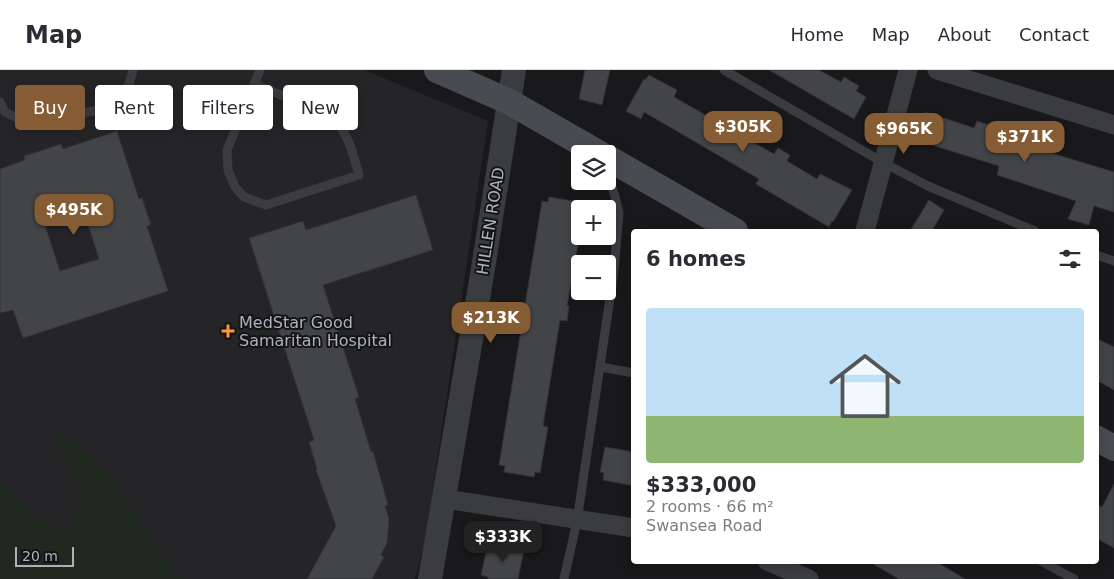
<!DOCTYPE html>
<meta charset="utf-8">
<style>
body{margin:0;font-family:"DejaVu Sans",sans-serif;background:#f7f7f7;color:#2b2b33;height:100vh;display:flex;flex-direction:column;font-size:19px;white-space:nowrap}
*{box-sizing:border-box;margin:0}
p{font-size:16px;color:#7c7c81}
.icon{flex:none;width:28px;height:28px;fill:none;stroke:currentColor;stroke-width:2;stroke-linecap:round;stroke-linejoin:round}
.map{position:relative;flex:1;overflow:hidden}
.panel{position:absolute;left:631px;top:159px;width:468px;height:335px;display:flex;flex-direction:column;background:#fff;border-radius:5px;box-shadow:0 2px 12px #0003}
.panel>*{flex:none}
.banner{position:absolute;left:15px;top:15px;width:475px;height:45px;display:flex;gap:10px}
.controls{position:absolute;left:571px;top:75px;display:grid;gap:10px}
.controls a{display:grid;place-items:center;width:45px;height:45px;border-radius:5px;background:#fff;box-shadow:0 2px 12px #0003;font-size:25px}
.scale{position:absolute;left:15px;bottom:12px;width:59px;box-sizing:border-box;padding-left:5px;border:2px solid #abb2bb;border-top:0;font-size:14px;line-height:18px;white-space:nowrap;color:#abb2bb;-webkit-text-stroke:4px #141416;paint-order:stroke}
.price{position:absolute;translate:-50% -42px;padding:0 11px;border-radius:10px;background:#865c34;color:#fff;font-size:16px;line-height:32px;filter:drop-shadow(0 1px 2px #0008)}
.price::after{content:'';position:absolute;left:50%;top:30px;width:15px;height:11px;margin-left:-8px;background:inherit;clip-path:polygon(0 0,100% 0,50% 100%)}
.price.selected{background:#222;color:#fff}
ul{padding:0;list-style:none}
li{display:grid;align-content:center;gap:10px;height:265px;padding:0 15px}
li span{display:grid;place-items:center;height:155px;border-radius:5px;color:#555}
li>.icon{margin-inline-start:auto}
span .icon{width:90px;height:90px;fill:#fffc;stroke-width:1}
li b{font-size:21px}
h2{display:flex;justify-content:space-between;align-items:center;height:60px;padding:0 15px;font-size:21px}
.chip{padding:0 18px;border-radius:5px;background:#fff;box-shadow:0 2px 12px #0003;font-size:18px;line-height:45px}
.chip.selected{background:#865c34;color:#fff}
header{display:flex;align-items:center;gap:30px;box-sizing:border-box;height:70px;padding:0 25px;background:#fff;border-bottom:1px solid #e1e1e2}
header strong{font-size:24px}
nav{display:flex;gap:28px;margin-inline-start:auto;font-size:18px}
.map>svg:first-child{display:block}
.built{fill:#252528}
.green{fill:#202920}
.building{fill:#434448;stroke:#333337;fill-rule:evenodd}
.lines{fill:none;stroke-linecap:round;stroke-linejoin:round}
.service{stroke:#3a3c40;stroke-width:9}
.minor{stroke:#3a3c40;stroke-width:19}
.tertiary{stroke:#3a3c40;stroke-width:24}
.secondary{stroke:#484b50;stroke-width:26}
.poi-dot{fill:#f69936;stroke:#141416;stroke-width:2}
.labels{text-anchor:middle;stroke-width:4;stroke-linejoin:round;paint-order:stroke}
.street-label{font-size:16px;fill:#abb2bb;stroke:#141416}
.poi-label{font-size:16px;fill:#abb2bb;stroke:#141416;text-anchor:start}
</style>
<header>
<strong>Map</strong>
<nav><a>Home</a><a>Map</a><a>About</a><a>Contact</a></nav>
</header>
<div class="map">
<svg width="1114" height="509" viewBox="0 0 1114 509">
<rect width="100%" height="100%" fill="#19191b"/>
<path class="built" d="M0 0H364L488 51 425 471 415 509H0Z"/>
<path class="green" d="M61 363C101 386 133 440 158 478 165 489 170 500 180 509H0V410L34 445 61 462 72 458C88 424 72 404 57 373L56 367Z"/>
<path class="building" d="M585 0H610L602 35 579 29Z
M769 0H819L841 12 844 7 859 16 856 21 866 27 854 49Z
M649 5 677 20 674 27 735 62 774 84 778 78 790 85 787 91 817 109 820 104 852 120 833 152 832 151 829 157 783 130 756 114 759 109 644 42 641 49 626 41 644 9 645 10Z
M925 42 974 58 977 51 1024 67 1022 74 1114 102V142L1094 136 1089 155 1068 149 1076 131 997 105 999 96 916 70Z
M117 61 139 129 142 128 151 155 147 156 168 221 23 268 13 240 0 243V99L25 90 24 86 61 74 63 79ZM79 127 99 189 60 201 40 140Z
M416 125 433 180 323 215 359 327 355 329 371 382 373 381 388 435 385 436 389 449 387 473 381 485 384 487 372 509H307L336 456 316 400 317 399 309 372 314 370 249 168 303 151 306 160Z
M549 127 579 132 573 168 579 169 567 236H569L567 251 560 250 543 356 548 357 540 403 535 402 534 407 504 402 505 396 499 395 542 131 548 132Z
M929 130 944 140 932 161H910Z
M1096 268 1114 277V320L1096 310Z
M605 377 634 382V416L603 410 604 403 600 402Z
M1114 414V478L1096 468V434L1102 437Z
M494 474 524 480 518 509H488V507L481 505 487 478 493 479Z
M868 491H935L965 509H899Z"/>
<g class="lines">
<path class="service" d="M724 0 884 93 928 116 1035 161
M254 14C274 23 330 42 341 58 351 72 354 89 359 105L266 135 244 127 235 117 228 100 227 80 260 0
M0 32 5 42 15 47C39 46 91 46 111 35 124 29 130 13 133 0
M1096 185 1114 191
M601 297 634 303
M1041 491 1074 509
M564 509 577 451 614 201 619 143 614 123 608 107"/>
<path class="minor" d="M937 0 1114 55
M865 161 908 0
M445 429 634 458
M767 491 809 509"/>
<path class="tertiary" d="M430 509 483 199 514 0"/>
<path class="secondary" d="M437 0 508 31 600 84
M608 88 735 161
M1096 368 1114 378"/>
</g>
<path class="poi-dot" d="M225.5 253.5h5v5h5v5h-5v5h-5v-5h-5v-5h5z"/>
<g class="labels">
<g class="street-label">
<text transform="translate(490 151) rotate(-81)" y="6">HILLEN ROAD</text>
</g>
<g class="poi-label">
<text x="239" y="258">MedStar Good<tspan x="239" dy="18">Samaritan Hospital</tspan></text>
</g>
</g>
</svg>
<div class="controls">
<a><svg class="icon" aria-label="layers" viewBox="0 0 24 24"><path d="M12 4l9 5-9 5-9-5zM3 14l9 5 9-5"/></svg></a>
<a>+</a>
<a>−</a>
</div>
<div class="scale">20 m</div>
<b class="price" style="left:743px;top:83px">$305K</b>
<b class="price" style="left:904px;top:85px">$965K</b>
<b class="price" style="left:1025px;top:93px">$371K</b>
<b class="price" style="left:74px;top:166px">$495K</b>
<b class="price" style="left:491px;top:274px">$213K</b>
<b class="price selected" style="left:503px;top:493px">$333K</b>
<div class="banner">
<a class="chip selected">Buy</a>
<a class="chip">Rent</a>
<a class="chip">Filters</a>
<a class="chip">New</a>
</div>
<section class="panel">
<h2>6 homes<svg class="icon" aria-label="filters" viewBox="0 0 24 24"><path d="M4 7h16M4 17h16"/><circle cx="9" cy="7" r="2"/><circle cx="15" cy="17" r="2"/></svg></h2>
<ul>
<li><span style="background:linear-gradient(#bfe0f5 70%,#8fb573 0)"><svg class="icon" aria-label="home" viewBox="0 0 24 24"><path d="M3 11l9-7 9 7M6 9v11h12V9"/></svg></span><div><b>$333,000</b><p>2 rooms · 66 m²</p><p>Swansea Road</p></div></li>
</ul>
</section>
</div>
